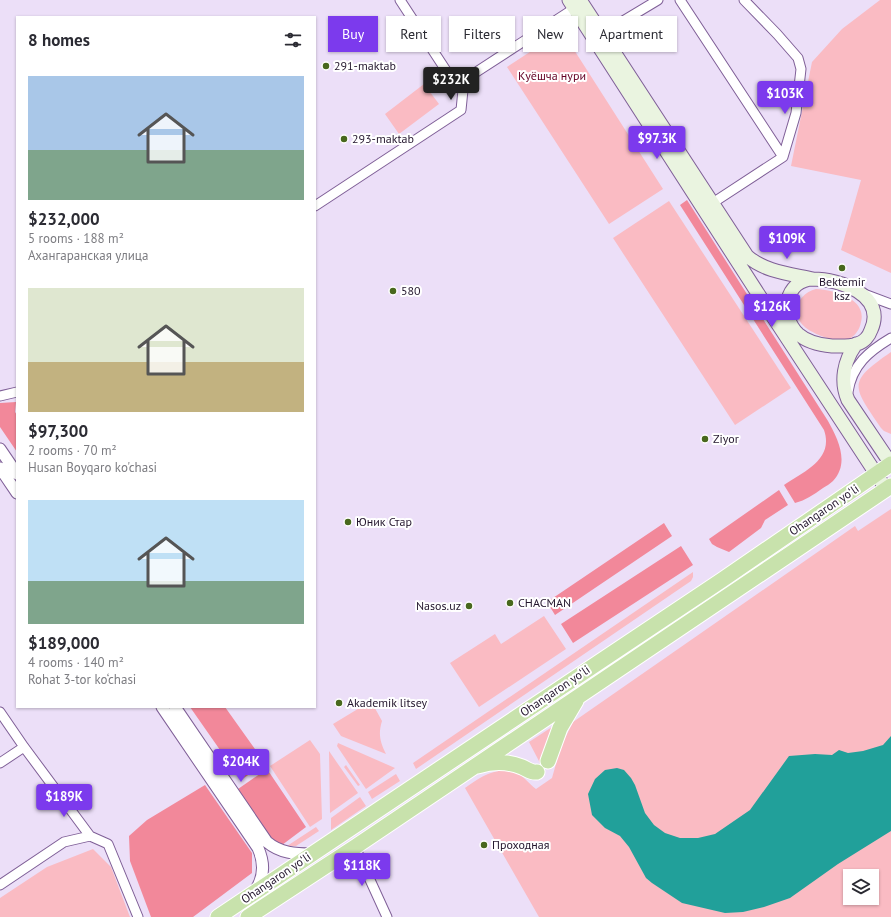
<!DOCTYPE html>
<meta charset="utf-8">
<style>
body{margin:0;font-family:"PT Sans",sans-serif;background:#f7f7f7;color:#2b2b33;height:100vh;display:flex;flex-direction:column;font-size:15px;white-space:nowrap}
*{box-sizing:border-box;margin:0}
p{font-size:13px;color:#7c7c81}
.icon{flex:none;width:22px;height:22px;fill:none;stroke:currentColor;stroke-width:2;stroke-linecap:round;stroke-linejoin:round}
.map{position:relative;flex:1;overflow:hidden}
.drawer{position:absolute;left:16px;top:16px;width:300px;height:692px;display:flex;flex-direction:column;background:#fff;border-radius:0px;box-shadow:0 1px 3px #0004}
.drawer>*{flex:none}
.guide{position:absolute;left:328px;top:16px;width:380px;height:36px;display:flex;gap:8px}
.fabs{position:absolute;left:843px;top:869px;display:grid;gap:8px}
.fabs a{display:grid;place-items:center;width:36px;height:36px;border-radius:0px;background:#fff;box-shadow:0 1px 3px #0004;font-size:20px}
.price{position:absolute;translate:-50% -34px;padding:0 9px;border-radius:4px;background:#7c3aed;color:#fff;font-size:13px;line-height:26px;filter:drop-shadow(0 1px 2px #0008)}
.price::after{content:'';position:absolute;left:50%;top:24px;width:12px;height:9px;margin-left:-6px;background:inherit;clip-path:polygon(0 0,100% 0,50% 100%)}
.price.current{background:#222;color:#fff}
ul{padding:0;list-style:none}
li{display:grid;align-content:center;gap:8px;height:212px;padding:0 12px}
li span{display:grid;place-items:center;height:124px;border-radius:0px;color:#555}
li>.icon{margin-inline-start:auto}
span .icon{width:72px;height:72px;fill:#fffc;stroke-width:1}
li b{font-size:17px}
h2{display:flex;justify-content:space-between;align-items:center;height:48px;padding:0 12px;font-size:17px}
.chip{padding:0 14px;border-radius:0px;background:#fff;box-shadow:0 1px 3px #0004;font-size:14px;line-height:36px}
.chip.current{background:#7c3aed;color:#fff}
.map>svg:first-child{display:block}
.green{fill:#fabbc3;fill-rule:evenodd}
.forest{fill:#f2889a}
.water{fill:#21a09a}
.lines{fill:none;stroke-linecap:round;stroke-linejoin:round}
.minor-casing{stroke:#7f5f97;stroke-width:11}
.tertiary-casing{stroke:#7f5f97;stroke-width:13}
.secondary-casing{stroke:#7f5f97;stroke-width:15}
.trunk-casing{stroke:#fff;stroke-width:17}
.minor{stroke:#fff;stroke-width:9}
.tertiary{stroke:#fff;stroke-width:11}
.secondary{stroke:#eaf4e0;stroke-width:13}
.trunk{stroke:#c8e2ac;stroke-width:15}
.poi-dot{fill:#48681d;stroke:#fff;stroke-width:1.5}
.labels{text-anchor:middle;stroke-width:4;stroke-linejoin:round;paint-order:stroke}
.poi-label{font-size:12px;fill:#23162d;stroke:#fff;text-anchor:start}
.park-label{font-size:12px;fill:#630024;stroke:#fff}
.street-label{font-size:12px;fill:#23162d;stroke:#fff}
</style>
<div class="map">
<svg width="891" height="917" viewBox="0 0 891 917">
<rect width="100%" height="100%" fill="#ecdff8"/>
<path class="green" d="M880 0H891V273L841 250 861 180 791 166 812 62 842 29Z
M562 31 663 189 609 224 507 67Z
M424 84 439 104 399 134 385 114Z
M669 201 791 388 735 425 613 238Z
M816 289C835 290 867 299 861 322 860 329 855 336 849 339 837 344 808 333 801 323 791 309 801 292 816 289Z
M891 352V434L884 431 881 428C853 386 846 383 891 352Z
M891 509V917H539L465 788C479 778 497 765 516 773 524 776 529 784 536 789L552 778 561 746 573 722 855 526 858 531ZM850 876H872V898H850Z
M693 572V577L691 581 416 769 413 763Z
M544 616 566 649 479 707 450 663 495 634 501 644Z
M371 701 382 721C378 734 380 742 386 754L341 736 333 724Z
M555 725 540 763 529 742Z
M310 740 320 754 322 819 310 827 270 766Z
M338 743 395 768 366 789 337 746Z
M329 751 358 793 330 813Z
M346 765 360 785 358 786 344 767Z
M396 774 400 781 372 799 368 792Z
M360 797 366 806 331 830V818Z
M316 827 319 831 296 846H287Z
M93 849 111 867 130 917H0V898L47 867Z"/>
<path class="forest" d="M687 200 828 421C838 439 850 463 833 481 830 484 826 486 823 488 813 495 806 500 795 503L784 485C805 471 834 459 824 430L680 205Z
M16 402 15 412 17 415V452L0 427V403Z
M779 490 788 505 765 520 761 528 729 552 717 547 712 544 709 539Z
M664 523 672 536 555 615 547 602Z
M681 546 693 565 573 643 561 624Z
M190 707H225L265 763 241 780Z
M267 769 306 827 282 845 273 841 238 789Z
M205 785 252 853V873L193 917H151L130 861 129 836 147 820Z"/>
<path class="water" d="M891 736V831L838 864 790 898 764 907 743 912 725 913 682 903 652 883 646 878 629 847 620 836 605 828 592 815 588 794 595 779 605 770 617 768 624 770 631 778 635 785 645 813 654 825 665 833 680 838H698L715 834 750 810 789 756 815 754 832 755 839 750 848 753 863 751 883 745Z"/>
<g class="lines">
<defs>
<path id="minor" d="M400 0 447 72 464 80
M680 0 783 157
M598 36 658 0
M315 206 461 110 464 80 578 6
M708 206 783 157 796 113 801 69 798 58 777 34 744 0
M864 294 891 304
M848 392C852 365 869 351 891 338
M0 396 17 392
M0 712 24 747 90 836 108 844 138 917
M0 763 24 747
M355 847 387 917
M0 885 64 842 90 836"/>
<path id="tertiary" d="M0 449 17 474
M0 468 17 493
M162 707 258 848C265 864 264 879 254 892
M175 707 267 842C280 853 295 854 312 854"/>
<path id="secondary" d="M569 0 766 306 886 489
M580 0 747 256C765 272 791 274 813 279
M813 279C839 279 887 295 871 330 869 336 864 342 857 344 849 347 840 346 832 346 820 345 807 342 798 334 779 316 785 280 813 279Z
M856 344C844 361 840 381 848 400L891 464"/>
<path id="trunk" d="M548 761 560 728 576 701
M478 766C493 761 507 761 522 767 527 769 531 773 537 772
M218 917 722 580 891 464
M248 917 355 847 891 486"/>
</defs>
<use href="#minor" class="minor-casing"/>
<use href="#tertiary" class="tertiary-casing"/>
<use href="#secondary" class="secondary-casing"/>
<use href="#trunk" class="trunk-casing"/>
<use href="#minor" class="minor"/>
<use href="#tertiary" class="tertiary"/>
<use href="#secondary" class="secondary"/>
<use href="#trunk" class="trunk"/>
</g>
<g class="poi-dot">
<circle cx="326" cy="66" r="4"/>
<circle cx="344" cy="139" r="4"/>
<circle cx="842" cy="268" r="4"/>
<circle cx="393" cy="291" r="4"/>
<circle cx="705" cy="439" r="4"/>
<circle cx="348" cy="522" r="4"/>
<circle cx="510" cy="603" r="4"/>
<circle cx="469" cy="606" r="4"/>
<circle cx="339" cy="703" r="4"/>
<circle cx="484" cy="845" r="4"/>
</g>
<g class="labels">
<g class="poi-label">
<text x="334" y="70">291-maktab</text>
<text x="352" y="143">293-maktab</text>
<text x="842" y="286" text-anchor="middle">Bektemir<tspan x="842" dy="14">ksz</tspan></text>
<text x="401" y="295">580</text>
<text x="713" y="443">Ziyor</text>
<text x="356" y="526">Юник Стар</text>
<text x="518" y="607">CHACMAN</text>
<text x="461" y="610" text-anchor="end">Nasos.uz</text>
<text x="347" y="707">Akademik litsey</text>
<text x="492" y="849">Проходная</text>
</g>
<g class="park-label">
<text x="552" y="80">Куёшча нури</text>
</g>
<g class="street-label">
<text transform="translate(824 510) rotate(-34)" y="4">Ohangaron yoʻli</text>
<text transform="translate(555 691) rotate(-34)" y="4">Ohangaron yoʻli</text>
<text transform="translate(276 878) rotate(-34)" y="4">Ohangaron yoʻli</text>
</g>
</g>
</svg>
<div class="fabs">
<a><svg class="icon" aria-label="layers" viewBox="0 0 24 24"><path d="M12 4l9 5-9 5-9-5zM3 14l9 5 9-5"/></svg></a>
</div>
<b class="price current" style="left:451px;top:101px">$232K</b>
<b class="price" style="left:785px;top:115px">$103K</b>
<b class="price" style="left:657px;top:160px">$97.3K</b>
<b class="price" style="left:787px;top:260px">$109K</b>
<b class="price" style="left:772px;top:328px">$126K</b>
<b class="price" style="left:241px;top:783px">$204K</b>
<b class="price" style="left:64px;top:818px">$189K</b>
<b class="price" style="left:362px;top:887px">$118K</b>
<div class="guide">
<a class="chip current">Buy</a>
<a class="chip">Rent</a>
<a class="chip">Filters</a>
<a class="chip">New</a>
<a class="chip">Apartment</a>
</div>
<section class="drawer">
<h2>8 homes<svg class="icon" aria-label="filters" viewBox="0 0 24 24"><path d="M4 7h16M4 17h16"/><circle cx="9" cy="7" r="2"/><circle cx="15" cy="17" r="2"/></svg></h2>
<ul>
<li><span style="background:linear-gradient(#a9c7e8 60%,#7fa58c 0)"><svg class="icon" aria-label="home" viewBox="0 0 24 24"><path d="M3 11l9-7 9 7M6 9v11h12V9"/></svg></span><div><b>$232,000</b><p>5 rooms · 188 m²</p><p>Ахангаранская улица</p></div></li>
<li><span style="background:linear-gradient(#dfe7d0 60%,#c2b280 0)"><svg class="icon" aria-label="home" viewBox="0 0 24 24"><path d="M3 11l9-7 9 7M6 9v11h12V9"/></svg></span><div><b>$97,300</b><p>2 rooms · 70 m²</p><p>Husan Boyqaro ko'chasi</p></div></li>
<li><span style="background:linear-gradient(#bfe0f5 65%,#7fa58c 0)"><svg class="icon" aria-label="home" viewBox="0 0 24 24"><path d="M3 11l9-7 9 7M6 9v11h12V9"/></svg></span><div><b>$189,000</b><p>4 rooms · 140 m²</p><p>Rohat 3-tor ko‘chasi</p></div></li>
</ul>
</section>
</div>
